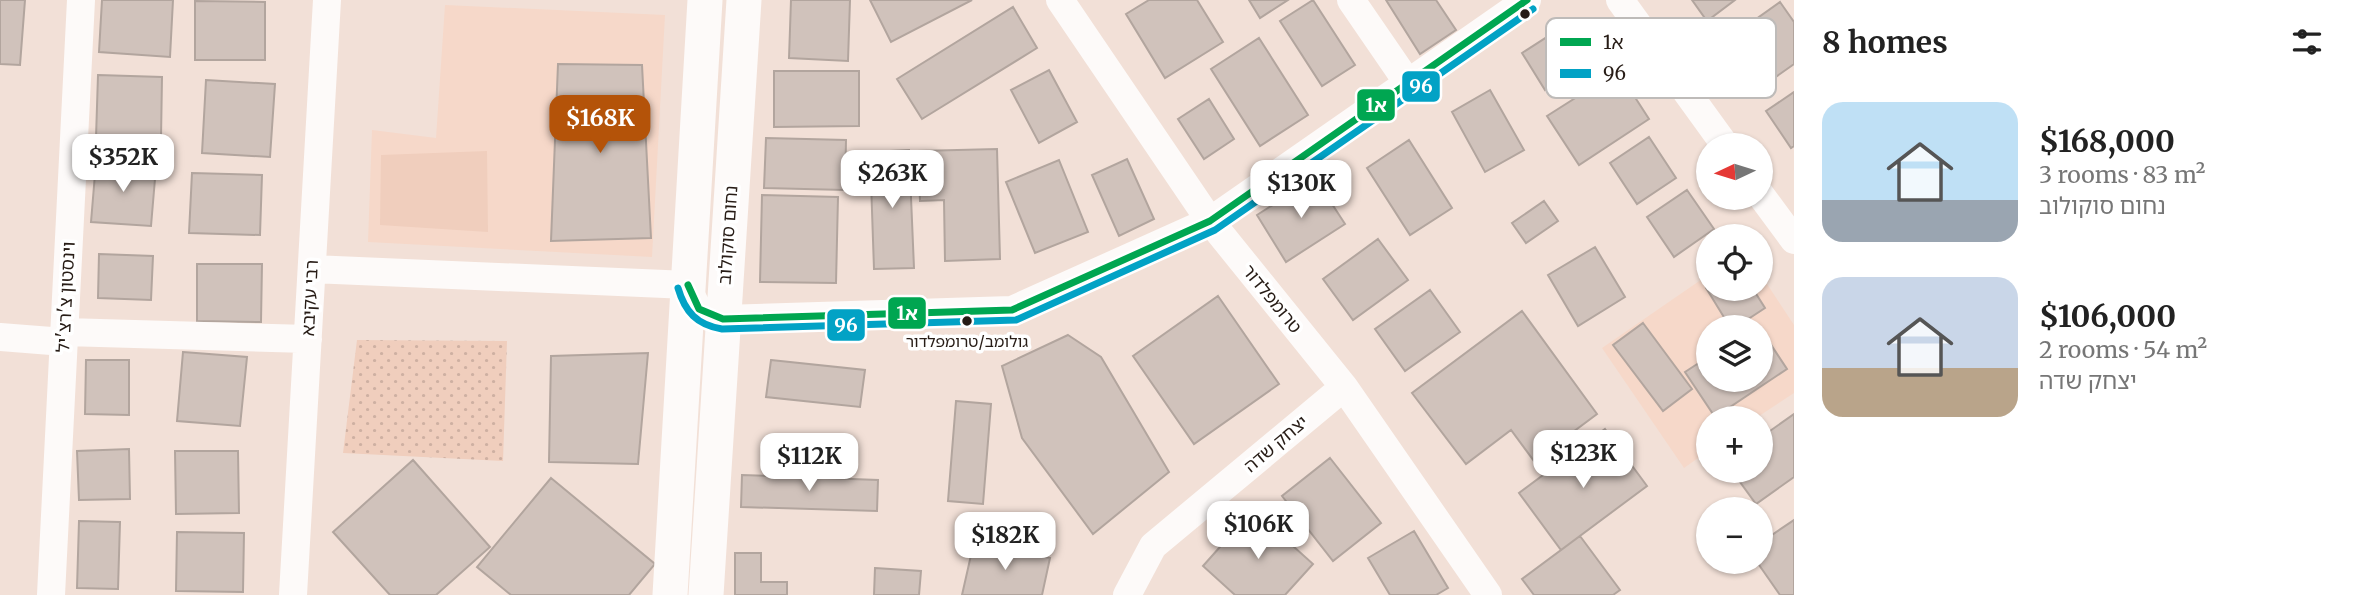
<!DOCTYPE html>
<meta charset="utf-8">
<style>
body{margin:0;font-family:Merriweather,"Noto Sans Hebrew",serif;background:#f6f6f6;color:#222;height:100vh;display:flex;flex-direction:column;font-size:26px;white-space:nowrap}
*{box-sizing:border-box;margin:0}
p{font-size:23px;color:#767676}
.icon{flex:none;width:38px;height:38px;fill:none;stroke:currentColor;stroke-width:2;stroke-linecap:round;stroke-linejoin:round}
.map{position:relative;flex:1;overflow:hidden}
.sheet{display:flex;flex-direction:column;background:#fff;width:560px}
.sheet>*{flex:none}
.needle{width:46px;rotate:266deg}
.tools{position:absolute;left:1696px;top:133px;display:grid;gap:14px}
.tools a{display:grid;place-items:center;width:77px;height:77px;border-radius:50%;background:#fff;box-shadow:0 2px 5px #0004;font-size:35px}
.price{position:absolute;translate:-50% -60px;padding:0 16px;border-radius:14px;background:#fff;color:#222;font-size:23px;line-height:46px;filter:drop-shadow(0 2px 4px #0008)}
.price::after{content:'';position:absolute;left:50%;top:42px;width:21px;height:16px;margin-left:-10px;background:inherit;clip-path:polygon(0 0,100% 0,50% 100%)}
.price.selected{background:#b45309;color:#fff}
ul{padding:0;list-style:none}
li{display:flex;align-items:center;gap:21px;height:175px;padding:0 28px}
li span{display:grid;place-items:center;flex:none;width:196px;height:140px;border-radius:21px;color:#555}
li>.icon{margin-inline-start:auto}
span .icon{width:84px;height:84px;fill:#fffc;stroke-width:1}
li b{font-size:30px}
h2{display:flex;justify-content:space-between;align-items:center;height:84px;padding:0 28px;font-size:30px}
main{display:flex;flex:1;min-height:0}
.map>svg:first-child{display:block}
.built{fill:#f6d8c9;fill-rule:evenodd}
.grass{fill:#f0cebd}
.park{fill:url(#park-dots)}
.building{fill:#d0c2bb;stroke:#b2a59e;stroke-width:2}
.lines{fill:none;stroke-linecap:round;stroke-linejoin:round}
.minor{stroke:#fdfaf9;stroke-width:28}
.major{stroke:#fdfaf9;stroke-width:35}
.bus-1-casing{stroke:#fff;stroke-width:12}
.bus-2-casing{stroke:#fff;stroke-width:12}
.bus-1{stroke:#00a651;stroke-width:7}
.bus-2{stroke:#02a2c5;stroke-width:7}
.bus-dot{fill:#271c16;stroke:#fff;stroke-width:2.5}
.labels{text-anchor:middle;stroke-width:7;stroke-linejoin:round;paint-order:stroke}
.bus-label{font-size:16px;fill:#271c16;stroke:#fff}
.street-label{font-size:18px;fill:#271c16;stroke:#fff}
.key{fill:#fff;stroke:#bebbb9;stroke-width:2}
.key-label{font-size:19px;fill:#271c16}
.line-badge{stroke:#fff;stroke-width:2.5}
.badge-label{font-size:19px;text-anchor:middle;font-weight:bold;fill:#fff}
</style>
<main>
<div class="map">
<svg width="1794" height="595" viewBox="0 0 1794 595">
<defs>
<pattern id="park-dots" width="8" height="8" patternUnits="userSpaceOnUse" patternTransform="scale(1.75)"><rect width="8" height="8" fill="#f0cebd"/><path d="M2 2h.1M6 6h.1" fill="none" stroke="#ceb0a2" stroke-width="1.8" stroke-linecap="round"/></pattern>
</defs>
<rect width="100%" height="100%" fill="#f2e0d7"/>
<path class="built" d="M445 5 665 15 652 257 368 242 372 130 436 138Z
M1708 275V289H1760L1761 275 1794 325V393L1756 418H1708V451L1684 468 1602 348ZM1708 327H1760V380H1708Z"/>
<path class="grass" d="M487 151 488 232 380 225 381 155Z"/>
<path class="park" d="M357 340 507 341 503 461 343 453Z"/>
<path class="building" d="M0 0H25L20 65 0 64Z
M102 0H173L170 57 99 52Z
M791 0H850L848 61 789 58Z
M870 0H972L891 42Z
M1149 0H1197L1223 42 1165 78 1126 14Z
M1249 0H1288L1260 18Z
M1313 0 1355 65 1322 86 1280 21Z
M1386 0H1436L1456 30 1420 54Z
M1692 0H1735L1707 21Z
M195 1 265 2V60H195Z
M1780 2 1794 22V64L1749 96 1714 49Z
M1013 7 1037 48 922 119 897 79Z
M1575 19 1598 56 1545 90 1522 53Z
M1259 38 1308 115 1260 146 1211 69Z
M558 64 642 65 651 238 551 241Z
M1049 70 1077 122 1039 143 1011 90Z
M774 71H859V126L774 127Z
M1618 71 1649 119 1579 165 1547 116Z
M98 75 162 77 161 139 96 138Z
M206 80 275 84 270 157 202 153Z
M1490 90 1524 150 1485 172 1452 112Z
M1794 92V146L1791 148 1766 111Z
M1209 99 1234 139 1204 159 1178 119Z
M1649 137 1676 178 1637 204 1610 163Z
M766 138 846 140 845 190 764 188Z
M1409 140 1452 208 1410 235 1367 168Z
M997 149 1000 259 945 261 944 200 920 201 918 151Z
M909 150 914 268 874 269 870 152Z
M1127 159 1154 219 1119 236 1092 175Z
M1059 160 1088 232 1035 253 1006 182Z
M96 162 156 167 151 226 91 222Z
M192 173 262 175 260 235 189 233Z
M1315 178 1345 224 1286 262 1257 215Z
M1687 190 1714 229 1674 257 1647 217Z
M762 195 838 197 836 283 760 282Z
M1544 201 1558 221 1526 243 1512 223Z
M1378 239 1408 280 1353 320 1323 279Z
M1595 247 1625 297 1578 326 1548 275Z
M99 254 153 256 151 300 98 298Z
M197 264H262L261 322 197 321Z
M1708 286 1753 289 1765 308 1736 327H1730L1706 288Z
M1430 290 1460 332 1405 371 1375 329Z
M1218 296 1279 384 1194 444 1133 356Z
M1522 311 1597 414 1534 461 1511 430 1466 464 1412 393Z
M1643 323 1692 389 1663 411 1613 345Z
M1760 328 1787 369 1715 417 1685 372 1708 357V380H1760Z
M1068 335 1101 357 1169 472 1093 534 1022 438 1002 366Z
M183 352 247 357 240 426 177 421Z
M648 353 638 464 549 462 551 356Z
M86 360H129V415L85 414Z
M771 360 865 370 860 407 766 397Z
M956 401 991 404 983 504 948 501Z
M1794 414V477L1756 504 1732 471H1760V438Z
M1605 429 1647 486 1561 550 1519 493Z
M129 449 130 499 79 500 77 451Z
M175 451H238L239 513 176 514Z
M1330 458 1381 523 1333 561 1282 496Z
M413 460 490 547 436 595H390L333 532Z
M742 475 878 480 877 511 741 507Z
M551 478 655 564 629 595H511L477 567Z
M1253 510 1313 564 1285 595H1235L1203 566Z
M1794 520V595H1780L1757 562H1760V543Z
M79 521 120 522 118 589 77 588Z
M1414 531 1448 588 1436 595H1390L1368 558Z
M177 532 244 533 243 592 176 591Z
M1580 536 1620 590 1613 595H1534L1522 579Z
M974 542 1050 558 1042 595H962Z
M735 553H761V582H787V595H735Z
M875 568 921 571 919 595H874Z"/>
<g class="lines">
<path class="minor" d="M1060 0 1210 221 1344 387 1488 595
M1351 0 1408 83
M1620 0 1725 145
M1760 194 1794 240
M312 269 688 285C694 306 700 316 723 319L1012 310 1210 221 1527 0
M65 332 308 339
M0 337 64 342
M51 595 81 0
M293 595 327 0
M1127 595 1153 546 1344 387"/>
<path class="major" d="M670 595 705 0
M706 595 744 0"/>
<defs>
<path id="bus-1" d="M688 285 699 309 723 319 1012 310 1210 221 1527 0"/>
<path id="bus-2" d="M678 288C685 312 697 325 722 329L1016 320 1215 230 1533 9"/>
</defs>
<use href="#bus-1" class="bus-1-casing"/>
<use href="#bus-2" class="bus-2-casing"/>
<use href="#bus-1" class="bus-1"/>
<use href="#bus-2" class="bus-2"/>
</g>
<g class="bus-dot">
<circle cx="1525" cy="14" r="6"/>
<circle cx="967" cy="321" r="6"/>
</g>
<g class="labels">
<g class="bus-label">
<text x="967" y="347">גולומב/טרומפלדור</text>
</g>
<g class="street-label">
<text transform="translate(728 235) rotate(-86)" y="6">נחום סוקולוב</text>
<text transform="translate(66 297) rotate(-87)" y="6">וינסטון צ'רצ'יל</text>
<text transform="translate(310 298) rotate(-87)" y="6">רבי עקיבא</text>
<text transform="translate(1272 299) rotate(51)" y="6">טרומפלדור</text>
<text transform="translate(1276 444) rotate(-40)" y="6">יצחק שדה</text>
</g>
</g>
<rect x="1546" y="18" width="230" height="80" rx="10" class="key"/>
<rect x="1560" y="38" width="31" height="8" fill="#00a651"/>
<rect x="1560" y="69" width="31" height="9" fill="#02a2c5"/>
<g class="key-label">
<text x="1603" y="49">1א</text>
<text x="1603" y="80">96</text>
</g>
<g class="line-badge">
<rect x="1401" y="70" width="40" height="33" rx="7" fill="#02a2c5"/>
<rect x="1356" y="88" width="40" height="34" rx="7" fill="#00a651"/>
<rect x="887" y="296" width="40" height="34" rx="7" fill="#00a651"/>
<rect x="826" y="308" width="40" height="34" rx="7" fill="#02a2c5"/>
</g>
<g class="badge-label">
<text x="1421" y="93">96</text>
<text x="1376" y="112">1א</text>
<text x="907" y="320">1א</text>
<text x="846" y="332">96</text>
</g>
</svg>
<div class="tools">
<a><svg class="needle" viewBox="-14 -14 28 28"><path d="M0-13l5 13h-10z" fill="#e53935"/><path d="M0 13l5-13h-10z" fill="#767676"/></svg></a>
<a><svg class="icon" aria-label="locate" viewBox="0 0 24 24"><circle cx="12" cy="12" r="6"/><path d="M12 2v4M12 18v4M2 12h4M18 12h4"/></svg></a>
<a><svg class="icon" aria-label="layers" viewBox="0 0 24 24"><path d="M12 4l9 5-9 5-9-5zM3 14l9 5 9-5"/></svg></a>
<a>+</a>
<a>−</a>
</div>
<b class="price selected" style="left:600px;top:155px">$168K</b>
<b class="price" style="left:123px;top:194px">$352K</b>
<b class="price" style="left:892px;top:210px">$263K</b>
<b class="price" style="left:1301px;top:220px">$130K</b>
<b class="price" style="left:1583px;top:490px">$123K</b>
<b class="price" style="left:809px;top:493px">$112K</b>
<b class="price" style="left:1258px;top:561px">$106K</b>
<b class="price" style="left:1005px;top:572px">$182K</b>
</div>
<section class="sheet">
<h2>8 homes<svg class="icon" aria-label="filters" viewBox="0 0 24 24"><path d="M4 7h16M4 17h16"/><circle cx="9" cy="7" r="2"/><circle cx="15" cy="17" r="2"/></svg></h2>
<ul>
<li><span style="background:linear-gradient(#bfe0f5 70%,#9aa5b1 0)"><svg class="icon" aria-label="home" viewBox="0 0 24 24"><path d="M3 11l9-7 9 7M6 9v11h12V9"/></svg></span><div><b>$168,000</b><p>3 rooms · 83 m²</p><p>נחום סוקולוב</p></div></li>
<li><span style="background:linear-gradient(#c9d6e8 65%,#b9a48a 0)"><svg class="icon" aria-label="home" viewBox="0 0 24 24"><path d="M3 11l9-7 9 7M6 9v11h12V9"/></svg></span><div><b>$106,000</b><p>2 rooms · 54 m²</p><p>יצחק שדה</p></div></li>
</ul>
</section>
</main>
